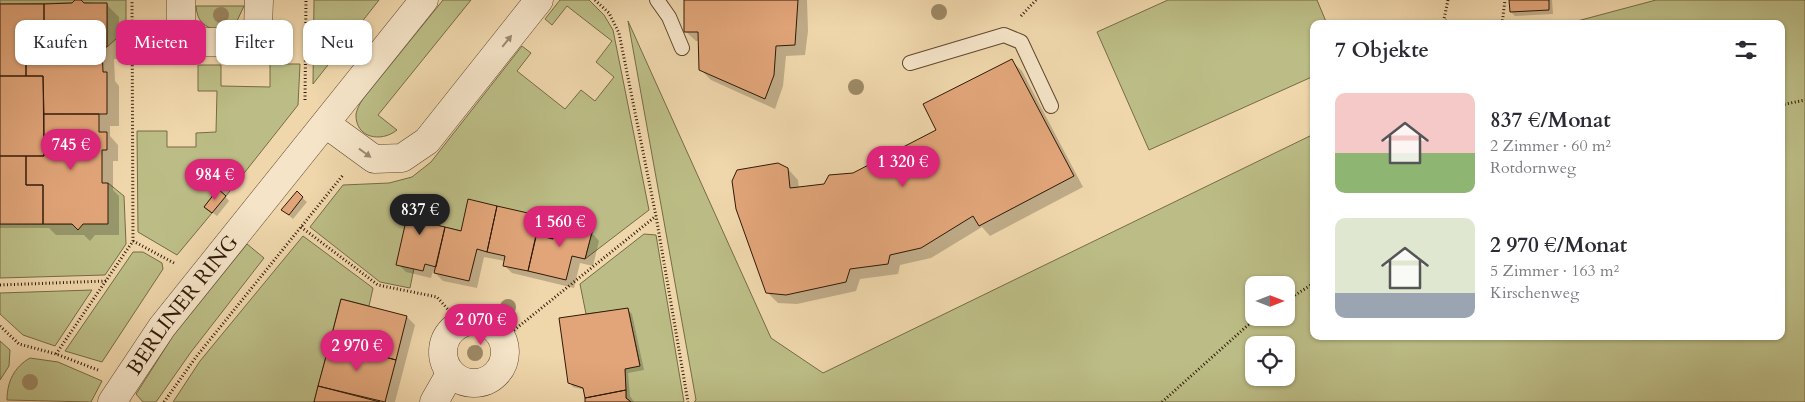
<!DOCTYPE html>
<html lang="de">
<meta charset="utf-8">
<style>
body{margin:0;font-family:Cardo,serif;background:#f7f7f7;color:#2b2b33;height:100vh;display:flex;flex-direction:column;font-size:19px;white-space:nowrap}
*{box-sizing:border-box;margin:0}
p{font-size:16px;color:#7c7c81}
.icon{flex:none;width:28px;height:28px;fill:none;stroke:currentColor;stroke-width:2;stroke-linecap:round;stroke-linejoin:round}
.map{position:relative;flex:1;overflow:hidden}
.sheet{position:absolute;left:1310px;top:20px;width:475px;height:320px;display:flex;flex-direction:column;background:#fff;border-radius:10px;box-shadow:0 1px 4px #0004}
.sheet>*{flex:none}
.guide{position:absolute;left:15px;top:20px;width:475px;height:45px;display:flex;gap:10px}
.needle{width:32px;rotate:90deg}
.tools{position:absolute;left:1245px;top:276px;display:grid;gap:10px}
.tools a{display:grid;place-items:center;width:50px;height:50px;border-radius:10px;background:#fff;box-shadow:0 1px 4px #0004;font-size:25px}
.price{position:absolute;translate:-50% -42px;padding:0 11px;border-radius:18px;background:#db2777;color:#fff;font-size:16px;line-height:32px;filter:drop-shadow(0 1px 2px #0008)}
.price::after{content:'';position:absolute;left:50%;top:30px;width:15px;height:11px;margin-left:-8px;background:inherit;clip-path:polygon(0 0,100% 0,50% 100%)}
.price.current{background:#222;color:#fff}
ul{padding:0;list-style:none}
li{display:flex;align-items:center;gap:15px;height:125px;padding:0 25px}
li span{display:grid;place-items:center;flex:none;width:140px;height:100px;border-radius:10px;color:#555}
li>.icon{margin-inline-start:auto}
span .icon{width:60px;height:60px;fill:#fffc;stroke-width:1}
li b{font-size:21px}
h2{display:flex;justify-content:space-between;align-items:center;height:60px;padding:0 25px;font-size:21px}
.chip{padding:0 18px;border-radius:10px;background:#fff;box-shadow:0 1px 4px #0004;font-size:18px;line-height:45px}
.chip.current{background:#db2777;color:#fff}
.map>svg:first-child{display:block}
.green{fill:#bcbd86;stroke:#766b46;fill-rule:evenodd}
.shadow{fill:#0003}
.building{fill:#e1a579;stroke:#301906}
.lines{fill:none;stroke-linecap:round;stroke-linejoin:round}
.service-casing{stroke:#60482f;stroke-width:16}
.minor-casing{stroke:#60482f;stroke-width:29}
.path{stroke:#301906;stroke-width:3;stroke-dasharray:1 2.5;stroke-linecap:butt}
.service{stroke:#f5e4c8;stroke-width:14}
.minor{stroke:#f5e4c8;stroke-width:28}
.tree{fill:#9d8965}
.oneway{fill:#9c8971}
.labels{text-anchor:middle;stroke-width:4;stroke-linejoin:round;paint-order:stroke}
.street-label{font-size:21px;fill:#301906;stroke:#f5e4c8}
</style>
<div class="map">
<svg width="1805" height="402" viewBox="0 0 1805 402">
<rect width="100%" height="100%" fill="#efd6ab"/>
<filter id="stains"><feTurbulence type="fractalNoise" baseFrequency=".004" numOctaves="4"/><feColorMatrix values="0 0 0 0 .2 0 0 0 0 .09 0 0 0 0 .02 0 0 0 .5 -.17"/></filter>
<radialGradient id="worn" r=".72"><stop offset=".6" stop-color="#630" stop-opacity="0"/><stop offset="1" stop-color="#630" stop-opacity=".3"/></radialGradient>
<path class="green" d="M0 0H75L72 3 0 4Z
M81 0H126V30L107 47V4L84 3Z
M314 0H379L313 84Z
M443 0H471L378 115 397 130C381 143 355 138 356 114 357 109 360 103 363 99Z
M560 0H589L604 15 613 30 649 210 585 259 592 232 584 230 586 219 559 213 553 239 536 235 461 231 431 224 435 203 406 196 403 211 408 212 414 268 410 288 380 282 310 227 343 185 389 183 412 177 431 162 522 46 531 53 517 71 565 109 581 90 595 101 614 77 596 62 612 41 567 6 552 25 545 19Z
M1168 0H1317L1327 24H1314V76L1149 150 1097 32Z
M1656 0H1805V402H694L696 400 628 21 771 338 823 373 1314 134V336H1781V24H1566ZM1254 285H1286V318H1254ZM1254 345H1286V378H1254Z
M196 6H244L236 23 219 30C204 28 197 21 196 6Z
M270 64H300L298 105 226 196 218 189 204 207 212 213 177 255 138 232 137 131H167V147H196V133L216 132 217 91H198V65H221V86L270 87Z
M108 183 124 196 126 244 105 275 0 278V224H72L78 229Z
M644 234 656 235 684 402H631L626 398 625 369 640 365 628 309 586 314 580 284Z
M303 236 373 288 369 306 341 299 314 402H173L200 361Z
M247 244 264 258 191 352 156 402H143L136 394 173 336Z
M133 252H143L162 263 163 269 102 362 65 351Z
M92 290 55 346 23 335 0 314V293Z
M0 341 10 350 9 366 0 380Z
M30 358 58 362 102 381 91 402 7 400C7 382 14 367 30 358Z"/>
<path class="shadow" d="M76 0 84 5H107L119 17V59H114L115 81 119 86V126H110V136L118 145V161H113V190L119 196V235H95L90 241 84 235H56L49 228H0V5H73Z
M686 0H807L808 31 805 55 786 56 783 86 775 109 711 80 700 69 699 41H696L685 31Z
M1511 0H1552L1553 14 1515 16 1511 12Z
M1012 61 1022 71 1083 187 990 236 982 227 931 258 900 265 898 274 860 279 856 291 797 304 778 303 767 292 788 169 798 180 799 189 824 185 853 174 938 131Z
M297 193 307 202 293 219 287 214Z
M225 196 229 201 217 216 210 211Z
M435 204 443 212 440 227 462 232 540 218 548 225 545 238 554 240 560 214 586 220 594 228 593 234 599 241 593 266 580 263 574 288 512 273 504 265 505 261 484 257 477 288 443 281 433 271 431 278 406 272 398 264 409 215 404 210Z
M342 300 407 317 415 325 395 402H316Z
M628 310 632 314 644 370 628 373 630 396 634 402H587L585 390 573 387 569 382Z"/>
<path class="building" d="M75 0H81L84 3H107V47H102L103 72H107V114H44L43 76H26V46H44V4L72 3Z
M684 0H798L795 45 776 46 774 75 765 99 699 70 698 32H684Z
M1509 0H1549V10L1510 12Z
M0 4H44V46H26V76H0Z
M1012 59 1074 176 979 226 973 216 921 248 890 255 888 264 850 269 846 282 786 295 766 293 736 209 732 181 737 170 778 163 788 168 790 188 824 184 829 175 853 173 936 130 923 104Z
M0 76H43L44 156H0Z
M44 114H99V132H107V150H102V183H108V224H83L78 230 72 224H43V185H26V156H44Z
M0 156H26V185H43V224H0Z
M218 189 226 196 212 213 204 207Z
M297 191 303 197 289 215 281 210Z
M406 196 436 203 431 224 445 227 436 267 425 264 423 271 396 265 408 212 403 211Z
M468 199 497 206 487 252 477 249 469 281 434 273 445 227 461 231Z
M497 206 541 216 528 271 503 266 505 256 487 252Z
M559 213 586 219 584 230 592 232 585 259 572 256 566 280 528 271 536 235 553 239Z
M341 299 407 316 396 360 330 342Z
M628 308 640 366 625 369 626 390 585 398 583 388 568 383 559 318Z
M330 342 396 360 385 402 318 386Z
M318 386 380 402H314Z
M626 390V398L631 402H585V398Z"/>
<g class="lines">
<defs>
<path id="service" d="M657 0 669 17 682 48
M910 63 1004 35 1021 42 1051 106"/>
<g id="minor">
<path d="M181 0V42H245L258 27 259 0"/>
<path d="M326 124 374 159 402 158 427 141 539 0"/>
<circle cx="474" cy="352" r="31"/>
<path id="s1" d="M112 402 162 327 424 0"/>
<path d="M434 402 450 374"/>
</g>
</defs>
<use href="#service" class="service-casing"/>
<use href="#minor" class="minor-casing"/>
<path class="path" d="M595 0 609 13 619 33 656 216 688 402
M1448 0 1444 19 1448 24
M1021 16 1036 0
M1502 24 1505 0
M305 100 306 0
M1781 105 1805 100
M301 227 378 285 437 297 460 323
M133 241 174 263
M0 285 106 281
M1286 301 1314 283
M0 326 19 344 56 354 98 370
M503 339 656 216
M56 354 133 241 132 0
M164 402 196 357 343 175
M1162 402 1248 325 1261 318"/>
<use href="#service" class="service"/>
<use href="#minor" class="minor"/>
</g>
<g class="tree">
<circle cx="939" cy="12" r="8"/>
<circle cx="221" cy="15" r="8"/>
<circle cx="856" cy="87" r="8"/>
<circle cx="508" cy="307" r="8"/>
<circle cx="475" cy="353" r="8"/>
<circle cx="30" cy="382" r="8"/>
</g>
<defs><path id="oneway-solid" d="M-6-.8H1V-3.2L6.5 0L1 3.2V.8H-6Z" transform="scale(1.25)"/></defs>
<g class="oneway">
<use href="#oneway-solid" transform="translate(507 41) rotate(-51)"/>
<use href="#oneway-solid" transform="translate(365 153) rotate(36)"/>
</g>
<g class="labels">
<g class="street-label">
<text dy="7" stroke="none"><textPath href="#s1" startOffset="120">BERLINER RING</textPath></text>
</g>
</g>
<rect width="100%" height="100%" filter="url(#stains)"/>
<rect width="100%" height="100%" fill="url(#worn)"/>
</svg>
<div class="tools">
<a><svg class="needle" viewBox="-14 -14 28 28"><path d="M0-13l5 13h-10z" fill="#e53935"/><path d="M0 13l5-13h-10z" fill="#7c7c81"/></svg></a>
<a><svg class="icon" aria-label="locate" viewBox="0 0 24 24"><circle cx="12" cy="12" r="6"/><path d="M12 2v4M12 18v4M2 12h4M18 12h4"/></svg></a>
</div>
<b class="price" style="left:71px;top:171px">745 €</b>
<b class="price" style="left:903px;top:188px">1 320 €</b>
<b class="price" style="left:215px;top:201px">984 €</b>
<b class="price current" style="left:420px;top:236px">837 €</b>
<b class="price" style="left:560px;top:248px">1 560 €</b>
<b class="price" style="left:481px;top:346px">2 070 €</b>
<b class="price" style="left:357px;top:372px">2 970 €</b>
<div class="guide">
<a class="chip">Kaufen</a>
<a class="chip current">Mieten</a>
<a class="chip">Filter</a>
<a class="chip">Neu</a>
</div>
<section class="sheet">
<h2>7 Objekte<svg class="icon" aria-label="filters" viewBox="0 0 24 24"><path d="M4 7h16M4 17h16"/><circle cx="9" cy="7" r="2"/><circle cx="15" cy="17" r="2"/></svg></h2>
<ul>
<li><span style="background:linear-gradient(#f6c9c9 60%,#8fb573 0)"><svg class="icon" aria-label="home" viewBox="0 0 24 24"><path d="M3 11l9-7 9 7M6 9v11h12V9"/></svg></span><div><b>837 €/Monat</b><p>2 Zimmer · 60 m²</p><p>Rotdornweg</p></div></li>
<li><span style="background:linear-gradient(#dfe7d0 75%,#9aa5b1 0)"><svg class="icon" aria-label="home" viewBox="0 0 24 24"><path d="M3 11l9-7 9 7M6 9v11h12V9"/></svg></span><div><b>2 970 €/Monat</b><p>5 Zimmer · 163 m²</p><p>Kirschenweg</p></div></li>
</ul>
</section>
</div>
